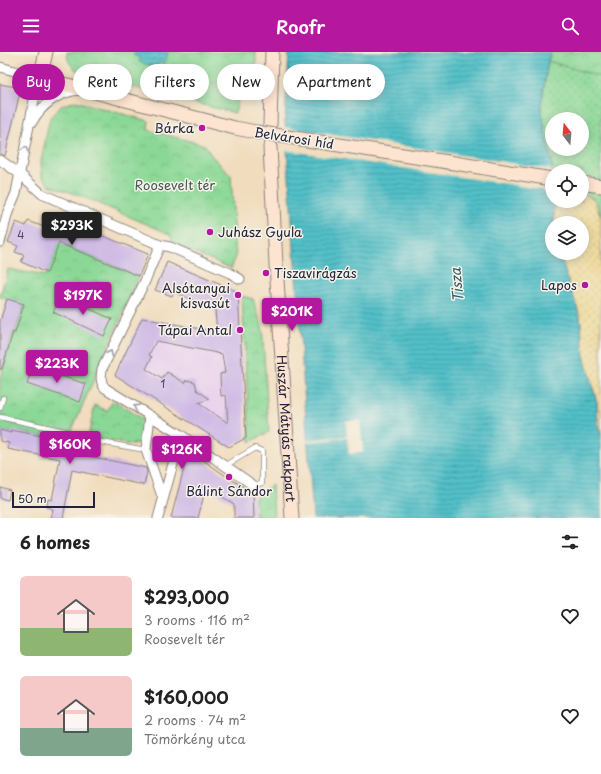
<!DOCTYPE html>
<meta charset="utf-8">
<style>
body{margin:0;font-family:"Playpen Sans",sans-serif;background:#f2f2f2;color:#222;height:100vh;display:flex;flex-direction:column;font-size:15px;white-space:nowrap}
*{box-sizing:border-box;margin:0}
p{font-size:13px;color:#767676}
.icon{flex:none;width:22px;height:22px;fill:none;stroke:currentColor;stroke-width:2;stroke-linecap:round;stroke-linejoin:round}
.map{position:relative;height:466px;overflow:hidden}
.panel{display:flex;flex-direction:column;background:#fff;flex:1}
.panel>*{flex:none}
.banner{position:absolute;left:12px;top:12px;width:400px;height:36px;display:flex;gap:8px}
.needle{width:26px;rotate:344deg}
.buttons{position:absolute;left:545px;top:60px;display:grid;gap:8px}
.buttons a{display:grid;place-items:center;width:44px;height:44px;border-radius:50%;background:#fff;box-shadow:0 2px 10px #0003;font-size:20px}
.scale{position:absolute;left:12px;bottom:10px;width:83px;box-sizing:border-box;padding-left:4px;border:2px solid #22223b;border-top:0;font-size:11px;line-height:14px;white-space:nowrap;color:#22223b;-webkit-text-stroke:3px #f7f3e8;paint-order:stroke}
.price{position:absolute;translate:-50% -34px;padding:0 9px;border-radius:4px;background:#b5179e;color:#fff;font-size:13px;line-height:26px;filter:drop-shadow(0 1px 2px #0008)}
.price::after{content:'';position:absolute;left:50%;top:24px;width:12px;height:9px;margin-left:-6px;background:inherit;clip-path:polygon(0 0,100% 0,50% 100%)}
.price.on{background:#222;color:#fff}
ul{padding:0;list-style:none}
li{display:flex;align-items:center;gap:12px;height:100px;padding:0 20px}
li span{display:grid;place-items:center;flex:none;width:112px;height:80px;border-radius:6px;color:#555}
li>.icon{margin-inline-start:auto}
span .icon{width:48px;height:48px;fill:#fffc;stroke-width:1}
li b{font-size:17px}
h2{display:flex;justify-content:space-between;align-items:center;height:48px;padding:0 20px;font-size:17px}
.chip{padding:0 14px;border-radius:18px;background:#fff;box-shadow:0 2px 10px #0003;font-size:14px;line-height:36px}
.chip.on{background:#b5179e;color:#fff}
header{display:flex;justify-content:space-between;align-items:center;height:52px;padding:0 20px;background:#b5179e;color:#fff;font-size:18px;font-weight:600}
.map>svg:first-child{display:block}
.built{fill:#e9d2ed}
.grass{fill:url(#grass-dots);stroke:#567d68;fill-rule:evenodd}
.sand{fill:url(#sand-dots);stroke:#887e6c}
.park{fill:url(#park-crowns);stroke:#567d68}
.water{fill:url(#water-rules);stroke:#3a7182}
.pier{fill:#f1ddbe}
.building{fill:#cfbae5;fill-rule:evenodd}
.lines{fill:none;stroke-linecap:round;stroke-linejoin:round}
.lane-casing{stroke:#8a807c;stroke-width:6}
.street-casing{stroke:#8a807c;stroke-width:11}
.secondary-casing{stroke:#8a807c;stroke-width:15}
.lane{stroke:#fff;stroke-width:4.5}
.street{stroke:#fff;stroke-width:9}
.secondary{stroke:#fde4d1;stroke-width:13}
.secondary-bridge-casing{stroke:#8a807c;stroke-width:15;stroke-linecap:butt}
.secondary-bridge{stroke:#fde4d1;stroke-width:13}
.oneway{stroke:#9c9ca7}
.poi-dot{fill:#b5179e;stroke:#f7f3e8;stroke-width:1.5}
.labels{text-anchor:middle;stroke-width:3;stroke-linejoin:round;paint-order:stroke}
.number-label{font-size:11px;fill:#4d4866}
.poi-label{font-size:13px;fill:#22223b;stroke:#f7f3e8;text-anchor:end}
.street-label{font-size:13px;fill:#22223b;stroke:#f7f3e8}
.park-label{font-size:13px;fill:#425956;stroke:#f7f3e8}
.water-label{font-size:14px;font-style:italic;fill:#33596c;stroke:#f7f3e8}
</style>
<header><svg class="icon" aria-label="menu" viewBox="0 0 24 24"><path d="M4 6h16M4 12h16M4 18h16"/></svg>Roofr<svg class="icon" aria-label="search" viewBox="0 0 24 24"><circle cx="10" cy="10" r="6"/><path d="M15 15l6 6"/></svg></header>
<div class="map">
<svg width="601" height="466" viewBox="0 0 601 466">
<defs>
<pattern id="grass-dots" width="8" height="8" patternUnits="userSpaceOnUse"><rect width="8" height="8" fill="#8bd896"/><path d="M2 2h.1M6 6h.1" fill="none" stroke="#78b982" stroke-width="1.8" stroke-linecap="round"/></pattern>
<pattern id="sand-dots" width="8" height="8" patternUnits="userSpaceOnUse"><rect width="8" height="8" fill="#eeda9e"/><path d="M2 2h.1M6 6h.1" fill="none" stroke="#ccbb89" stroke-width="1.8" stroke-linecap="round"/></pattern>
<pattern id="park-crowns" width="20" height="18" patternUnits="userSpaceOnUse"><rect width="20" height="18" fill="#8bd896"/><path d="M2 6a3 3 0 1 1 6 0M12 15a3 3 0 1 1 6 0" fill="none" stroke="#78b982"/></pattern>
<pattern id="water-rules" width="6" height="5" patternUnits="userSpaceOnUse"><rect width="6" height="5" fill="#52c0c8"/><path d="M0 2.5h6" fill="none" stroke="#449ca4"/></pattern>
</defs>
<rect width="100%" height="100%" fill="#f7f3e8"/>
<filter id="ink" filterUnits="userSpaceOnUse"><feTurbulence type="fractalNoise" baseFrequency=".025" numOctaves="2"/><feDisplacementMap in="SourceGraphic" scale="8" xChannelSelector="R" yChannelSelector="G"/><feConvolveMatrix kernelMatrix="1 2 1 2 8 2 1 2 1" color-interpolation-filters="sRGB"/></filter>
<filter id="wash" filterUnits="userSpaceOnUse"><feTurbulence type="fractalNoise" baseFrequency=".012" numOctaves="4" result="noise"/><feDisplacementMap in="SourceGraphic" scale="16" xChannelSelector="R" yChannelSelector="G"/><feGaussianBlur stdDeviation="0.9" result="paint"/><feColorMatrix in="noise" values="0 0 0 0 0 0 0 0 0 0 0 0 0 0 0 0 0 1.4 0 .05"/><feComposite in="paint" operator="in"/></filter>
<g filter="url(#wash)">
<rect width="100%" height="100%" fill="#f1ddbe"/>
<path class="built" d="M142 266 216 280V271L240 269 246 386 229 395 115 323Z"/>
<path class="grass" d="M548 9 601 25V165L594 147 582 141V119H553L541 57ZM552 67H582V97H552Z"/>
<path class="sand" d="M582 141 594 147 601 165V383L598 375 597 351 584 304 580 264 559 201H582V171H554L555 149H582Z"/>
<path class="park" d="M67 0H256L255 40 239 44 235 61 90 24C77 19 67 15 67 0Z
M551 0H601V25L548 9Z
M75 49 149 69 148 78 205 93 211 103 231 124 236 205 231 216 174 192 170 182 81 144 49 133 42 123 41 110 50 65 61 54Z
M64 190 63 193 139 224 67 389 11 378V381L0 378V326L13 280 15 281 24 253 0 245 8 217 45 224 58 193 54 191Z
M242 244 253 247 262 273 269 380 250 390Z
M113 349 142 367 147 373 145 383 141 391 132 393 88 385 95 353 107 359Z
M272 433 274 466H256L255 445Z"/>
<path class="water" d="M135 0H168L165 12 159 10 157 15 139 10 140 5 134 4Z
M289 0H551L548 9 541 57 553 119H552V149H555L554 171H552V201H559L580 264 584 304 597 351 598 375 601 383V466H313L285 69Z"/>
<path class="pier" d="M284 75 555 118V119H552V139L285 98Z
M360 368 363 400 349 402 347 386 306 390V388L347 384 346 369Z"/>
<g id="blocks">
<path class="building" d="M0 32 21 36 5 104 0 102Z
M52 166 92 182 93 180 148 202 139 224 59 191 47 221 21 210 24 203 15 200 18 194 8 190 16 170 26 174 28 169 47 176Z
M167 210 238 240 246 386 229 395 115 323 142 266 217 280 215 258 174 240 172 244 155 238ZM156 289 222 302 225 321 220 322 221 344 226 343 228 371 198 351 210 347 197 338 195 330 187 328 185 331 167 320 162 327 146 317 152 305 149 303Z
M61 244 112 267 104 284 53 260Z
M7 247 24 252 15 281 13 280 2 317H0V269Z
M33 315 86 332 80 350 27 332Z
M0 378 11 381V378L67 389 65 399 146 416 147 420 144 433 72 418 63 466H51L53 457 46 455 48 447 52 448 60 407 8 397 9 391 0 389Z
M188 401 196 403 223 422 253 441 254 466H234V452L206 435 198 466H171Z
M0 435 10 438 8 448 0 446Z"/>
</g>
</g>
<g filter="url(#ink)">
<use href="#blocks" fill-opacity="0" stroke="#8a807c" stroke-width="1"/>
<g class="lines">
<defs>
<path id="lane" d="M0 356 3 346
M0 365 69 380 83 387 146 398
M225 414 255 396 262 399V431L253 433"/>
<path id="street" d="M0 15 40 26 34 48 16 141 8 160 0 190
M32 70C42 52 60 39 81 38
M0 108 20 122 42 142 160 193 170 195 230 221 240 227
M160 193 145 229 102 317C101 325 100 330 105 336L181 383 253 433
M150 364 146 398 163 447
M158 466 181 383"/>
<g id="secondary">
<path d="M46 0 40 26 235 76 256 80"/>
<path d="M270 73 272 0"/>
<path id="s1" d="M270 95 276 212 292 466"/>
<path d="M448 110 552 127"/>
<path d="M582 131 601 134"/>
</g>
</defs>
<use href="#lane" class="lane-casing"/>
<use href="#street" class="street-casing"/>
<use href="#secondary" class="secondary-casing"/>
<use href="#lane" class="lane"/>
<use href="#street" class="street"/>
<use href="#secondary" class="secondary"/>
<defs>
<path id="secondary-bridge" d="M256 80 448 110"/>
</defs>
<use href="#secondary-bridge" class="secondary-bridge-casing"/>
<use href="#secondary-bridge" class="secondary-bridge"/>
</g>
<defs><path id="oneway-chevron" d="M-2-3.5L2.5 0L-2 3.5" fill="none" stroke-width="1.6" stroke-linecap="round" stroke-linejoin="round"/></defs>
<g class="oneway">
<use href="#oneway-chevron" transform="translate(25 97) rotate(-78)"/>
<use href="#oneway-chevron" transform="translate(110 301) rotate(-64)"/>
<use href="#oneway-chevron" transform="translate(136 355) rotate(-148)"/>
</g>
</g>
<g class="poi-dot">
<circle cx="202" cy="76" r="4"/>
<circle cx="210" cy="180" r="4"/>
<circle cx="266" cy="221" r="4"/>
<circle cx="585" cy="233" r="4"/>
<circle cx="238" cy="243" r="4"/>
<circle cx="240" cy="278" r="4"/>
<circle cx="229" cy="425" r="4"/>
</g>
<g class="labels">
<g class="number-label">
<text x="21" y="187">4</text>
<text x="163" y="336">1</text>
</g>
<g class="poi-label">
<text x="194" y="81">Bárka</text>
<text x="218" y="185" text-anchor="start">Juhász Gyula</text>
<text x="274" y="226" text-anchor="start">Tiszavirágzás</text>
<text x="577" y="238">Lapos</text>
<text x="230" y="241">Alsótanyai<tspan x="230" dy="15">kisvasút</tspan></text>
<text x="232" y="283">Tápai Antal</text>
<text x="229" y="444" text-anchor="middle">Bálint Sándor</text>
</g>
<g class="street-label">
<text transform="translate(294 86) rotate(9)" y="5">Belvárosi híd</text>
<text dy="5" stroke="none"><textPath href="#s1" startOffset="282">Huszár Mátyás rakpart</textPath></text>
</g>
<g class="park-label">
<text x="175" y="138">Roosevelt tér</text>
</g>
<g class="water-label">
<text transform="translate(457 233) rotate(-95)" y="5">Tisza</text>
</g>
</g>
</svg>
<div class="buttons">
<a><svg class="needle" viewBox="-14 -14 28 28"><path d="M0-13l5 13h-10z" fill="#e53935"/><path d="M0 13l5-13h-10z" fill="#767676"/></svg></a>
<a><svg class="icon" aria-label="locate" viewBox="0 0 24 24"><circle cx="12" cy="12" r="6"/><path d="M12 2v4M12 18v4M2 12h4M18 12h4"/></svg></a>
<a><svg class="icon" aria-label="layers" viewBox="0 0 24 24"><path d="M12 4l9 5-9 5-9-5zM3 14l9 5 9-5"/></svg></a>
</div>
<div class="scale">50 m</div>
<b class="price on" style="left:72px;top:194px">$293K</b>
<b class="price" style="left:83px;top:264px">$197K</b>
<b class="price" style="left:292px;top:280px">$201K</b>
<b class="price" style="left:57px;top:332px">$223K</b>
<b class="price" style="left:70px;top:413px">$160K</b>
<b class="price" style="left:182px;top:418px">$126K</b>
<div class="banner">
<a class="chip on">Buy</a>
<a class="chip">Rent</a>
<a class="chip">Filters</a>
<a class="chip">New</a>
<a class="chip">Apartment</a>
</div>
</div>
<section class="panel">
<h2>6 homes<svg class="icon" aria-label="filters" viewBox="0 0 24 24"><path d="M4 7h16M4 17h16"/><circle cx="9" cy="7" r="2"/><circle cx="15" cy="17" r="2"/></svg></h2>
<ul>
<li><span style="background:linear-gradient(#f6c9c9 65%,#8fb573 0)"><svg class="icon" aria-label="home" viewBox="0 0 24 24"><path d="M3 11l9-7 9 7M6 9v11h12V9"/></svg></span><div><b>$293,000</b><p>3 rooms · 116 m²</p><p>Roosevelt tér</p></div><svg class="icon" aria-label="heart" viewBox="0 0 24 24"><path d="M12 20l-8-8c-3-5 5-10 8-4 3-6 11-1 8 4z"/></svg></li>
<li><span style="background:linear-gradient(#f6c9c9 65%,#7fa58c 0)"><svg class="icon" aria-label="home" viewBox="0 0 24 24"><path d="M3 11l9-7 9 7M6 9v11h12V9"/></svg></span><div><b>$160,000</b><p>2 rooms · 74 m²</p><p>Tömörkény utca</p></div><svg class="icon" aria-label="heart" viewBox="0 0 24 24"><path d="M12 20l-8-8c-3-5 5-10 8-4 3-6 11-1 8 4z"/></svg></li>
</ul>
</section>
